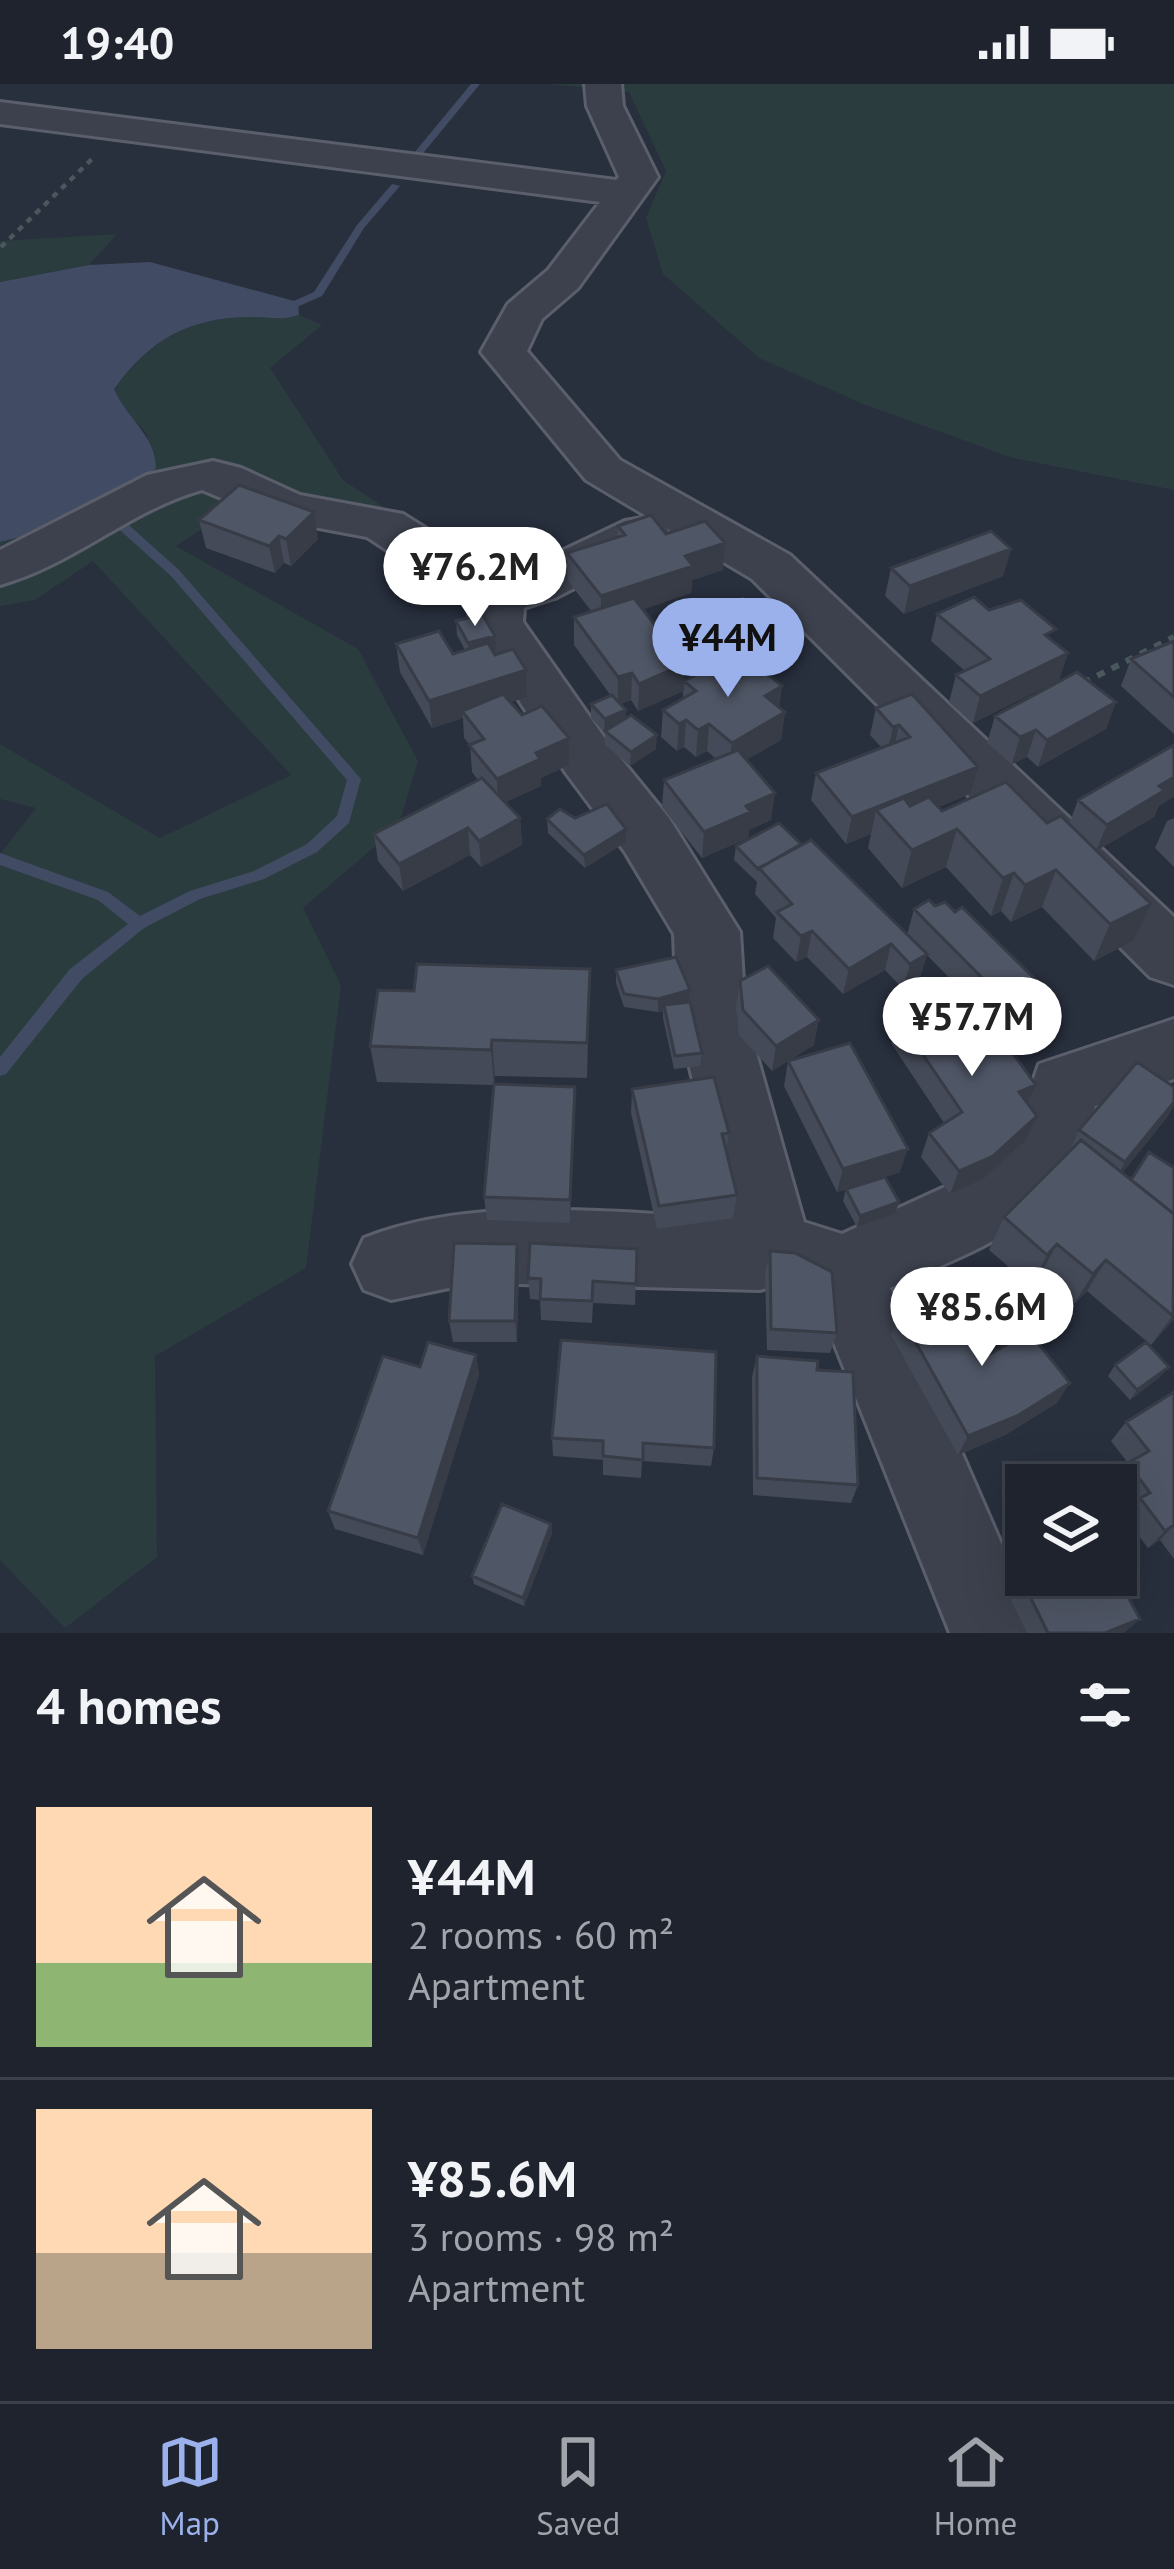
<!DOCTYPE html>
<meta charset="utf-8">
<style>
body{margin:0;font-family:"PT Sans",sans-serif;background:#2b2f3a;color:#f1f3f6;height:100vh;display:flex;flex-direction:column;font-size:45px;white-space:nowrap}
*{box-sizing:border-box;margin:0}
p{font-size:39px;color:#a1a4aa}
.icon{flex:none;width:66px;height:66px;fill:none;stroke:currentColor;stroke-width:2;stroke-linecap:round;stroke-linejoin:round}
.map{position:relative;height:1549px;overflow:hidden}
.details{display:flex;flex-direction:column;background:#1e232e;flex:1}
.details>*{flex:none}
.buttons{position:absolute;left:1005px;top:1380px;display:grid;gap:24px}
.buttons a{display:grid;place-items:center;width:132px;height:132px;border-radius:0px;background:#1e232e;box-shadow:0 12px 48px #0002,0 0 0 3px #3c404a;font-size:60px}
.price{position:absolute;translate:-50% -102px;padding:0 27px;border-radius:42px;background:#fff;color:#222;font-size:39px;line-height:78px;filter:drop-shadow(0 3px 6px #0008)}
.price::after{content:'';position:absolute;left:50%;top:72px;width:36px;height:27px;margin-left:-18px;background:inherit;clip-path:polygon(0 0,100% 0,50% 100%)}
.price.on{background:#9ab1eb;color:#111}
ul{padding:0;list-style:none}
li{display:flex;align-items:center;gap:36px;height:300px;padding:0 36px}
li+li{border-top:3px solid #3c404a}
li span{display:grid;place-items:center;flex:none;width:336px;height:240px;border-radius:0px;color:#555}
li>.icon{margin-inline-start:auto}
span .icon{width:144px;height:144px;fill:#fffc;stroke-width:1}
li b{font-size:51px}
h2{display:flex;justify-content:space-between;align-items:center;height:144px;padding:0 36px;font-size:51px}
.status{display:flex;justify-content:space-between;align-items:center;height:84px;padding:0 60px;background:#1e232e;direction:ltr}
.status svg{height:33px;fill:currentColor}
.tabs{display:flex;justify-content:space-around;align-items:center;height:168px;border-top:3px solid #3c404a;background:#1e232e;font-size:33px;color:#a1a4aa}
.tabs a{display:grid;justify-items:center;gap:6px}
.tabs .on{color:#9ab1eb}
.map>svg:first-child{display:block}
.green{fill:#2b3c3f}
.water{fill:#414c64}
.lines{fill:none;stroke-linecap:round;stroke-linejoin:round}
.stream{fill:#414c64;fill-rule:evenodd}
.minor-casing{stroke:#5a5f6b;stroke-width:6}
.path-far2{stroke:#4a585d;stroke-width:4.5;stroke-dasharray:6 6;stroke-linecap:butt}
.path-far1{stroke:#4a585d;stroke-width:6;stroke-dasharray:8 8;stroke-linecap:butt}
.path{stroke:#4a585d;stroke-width:8;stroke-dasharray:9 9;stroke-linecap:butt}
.minor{fill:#3c414d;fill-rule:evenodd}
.wall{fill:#444a57}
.shaded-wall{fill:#373c47}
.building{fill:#4f5665;stroke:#373c47;stroke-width:3}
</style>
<div class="status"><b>19:40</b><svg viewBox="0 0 49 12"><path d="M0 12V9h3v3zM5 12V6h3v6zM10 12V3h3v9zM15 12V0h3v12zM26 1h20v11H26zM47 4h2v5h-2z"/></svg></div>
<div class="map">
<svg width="1174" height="1549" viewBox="0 0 1174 1549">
<rect width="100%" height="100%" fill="#282f3d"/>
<path class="green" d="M548 0H1174V406L1013 374 863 320 759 274 663 190 646 134 666 87 629 8Z
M117 150 89 181 0 198V157Z
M299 231 322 241 270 284 343 396 411 441 358 454 241 419 176 462 358 565 418 677 398 743 303 824 341 901 306 1184 155 1272 157 1473 65 1544 0 1476V770L36 724 0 715V660L160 754 291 691 93 477 35 516 0 522V458L24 452 156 385 146 349 121 322 113 305C151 256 189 233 252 233 270 233 282 237 299 231Z"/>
<path class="water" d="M150 178 298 218 299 231C282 237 270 233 252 233 190 233 150 255 114 305 126 334 156 351 156 385L24 452 0 458V198L89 181Z
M744 513 764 564 740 568 712 522Z"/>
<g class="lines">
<path class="stream" d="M471 0H480L420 73H414V69Z
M392 100 400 102 364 144 322 212 288 227H280V223L314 208 357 141Z
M78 398 82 399 179 486 361 695 349 739 317 768 264 795 200 815 144 844 82 895 6 990 0 992V973L70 885 128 840 98 816 0 781V769L108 808 140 832 190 807 254 787 307 760 337 732 347 696 171 492 74 405 72 402Z"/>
<defs>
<path id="minor" d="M585 0H621L623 22 658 93 578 204 542 235 527 267 620 376 790 471 1174 833V901L1150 893 752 495 666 444 669 448 661 459 555 514 524 524 523 538 608 659 669 734 740 848 745 930 804 1138 842 1150 947 1102 994 1073 1015 1050 1039 980 1174 935V995L1095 1022C1067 1140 990 1159 890 1204L1040 1549H950L816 1214 777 1201 760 1206 473 1199 391 1216 364 1206 352 1180 364 1154C477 1110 607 1130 726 1133L677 930 674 850 625 768 566 689 469 539 470 521 367 453 271 435 202 406C130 426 73 481 0 501V466L147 391 213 377 241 384 300 411 403 430 505 494 625 437 648 433 586 396 481 268 508 220 548 186 600 118 0 40V18L616 96 619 93 587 22Z"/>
</defs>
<use href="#minor" class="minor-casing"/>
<path class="path-far2" d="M1 163 92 75"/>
<path class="path-far1" d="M1083 599 1174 553"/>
<path class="path" d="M1083 599 1089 596"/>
<use href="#minor" class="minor"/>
</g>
<path class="wall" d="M199 436 318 455 291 482 284 479 275 489 206 464Z
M618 442 666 450 723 486 692 496 691 509 643 525 684 597 779 624 785 628 781 656 746 676 771 736 749 746 748 754 702 774 662 723 664 696 716 675 707 667 696 673 684 663 677 667 661 653 663 626 683 615V607L638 627 631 616 620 620 626 634 656 665 630 682 605 661V649L591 634V620L611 612 574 561V533L592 528 568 497 567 469 617 453Z
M1011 465 1003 492 904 530 885 512 891 484Z
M989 526 1052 557 1068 569 1059 596 973 639 949 618 956 591 965 587 931 557 937 530Z
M456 537 496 566 492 567 495 571 526 586 527 613 510 618 522 631 569 654V681L541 694V702L505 718 520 734 522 761 481 783 470 771 403 807 378 777 374 750 478 696 472 688 470 661 464 654 463 634 432 644 400 588 396 560 453 570 465 566 457 551Z
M1174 557V650L1121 602 1131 575Z
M912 610 970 710 938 723 942 727 1069 740 1078 716 1159 722 1154 733 1096 767 1133 857 1094 877 1042 823 1011 838 1001 827 991 832 946 783 902 804 868 764 871 750 846 760 811 716 816 689 882 664 870 651 876 624Z
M1116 618 1106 645 1038 683 1027 673 1012 680 987 659 995 632Z
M575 734 626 758 585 784 548 749 547 735Z
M1174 734V783L1155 764 1167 737Z
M801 760 907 851 914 825 1033 929 1002 949 986 932 1036 1001 1028 1019 1037 1032 1026 1056 983 1095 950 1110 921 1073 929 1049 944 1039 891 959 898 934 964 909 927 871 919 896 903 905 885 886 843 910 807 873 796 878 773 854 776 834 755 810 757 798 734 776 736 762Z
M590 885 587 994 495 992 494 1000 575 1027 570 1139 487 1136 484 1113 494 1001 377 998 370 962 414 907Z
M616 886 689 918 702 969 700 982 674 985 663 934V927L658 928 624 923 616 899Z
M740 897 814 961 772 987 739 951 736 923Z
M788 977 900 1088 885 1093 899 1118 895 1130 857 1143 843 1117 846 1105 851 1104 837 1108 784 1002Z
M632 1005 729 1049 726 1067 737 1111 733 1134 657 1145 631 1029Z
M1168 1032 1122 1089 1174 1235 1151 1261 1087 1207 1074 1220 1040 1191 1031 1202 989 1166 1004 1133 1069 1068 1079 1046Z
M517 1160 519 1182 517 1258H453L449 1237Z
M637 1165 635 1221 593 1219 592 1239 541 1236 540 1216 530 1215 528 1194Z
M770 1167 837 1249 830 1269 767 1266 765 1189Z
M900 1230 952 1234 990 1270 1057 1319 1005 1351 958 1371 891 1251Z
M476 1271 479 1291 423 1471 335 1445 328 1427 420 1283Z
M757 1272 817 1286 858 1401 851 1419 753 1411 752 1293Z
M1115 1281 1160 1293 1130 1316 1108 1292Z
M1174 1308V1475L1160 1456 1148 1464 1124 1432 1131 1423 1113 1397 1128 1379 1111 1357 1126 1338Z
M552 1354 714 1364 711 1382 642 1377 641 1394 603 1391V1376L553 1372Z
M551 1440 552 1449 524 1522 474 1500 472 1492Z
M1019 1490 1124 1549H1027L1006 1506Z"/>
<path class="shaded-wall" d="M314 428 318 455 291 482 286 455Z
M279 452 284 479 275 489 269 462Z
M725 459 723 486 692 496 691 509 601 540V512L685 472Z
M1011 465 1003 492 904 530 910 502Z
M495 552 496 566 469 573 468 559Z
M1068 569 1059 596 973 639 980 612Z
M685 580 684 607 638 627 639 600Z
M526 586 527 613 466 633 462 627 463 634 432 644 429 617Z
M632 589 631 616 618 620V593Z
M782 602 779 629 765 612Z
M1116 618 1106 645 1038 683 1047 656Z
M626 626V640L604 649 605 635Z
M785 628 781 656 729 686 732 659Z
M686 636 684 663 677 667 679 640Z
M709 640 707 667 696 673 698 646Z
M899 641 893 668 887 670 893 643Z
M1036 646 1027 673 1012 680 1020 653Z
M657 651 656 665 630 682 631 668Z
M569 654V681L541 694V702L498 722 497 695 536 669Z
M978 683 970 710 890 742 876 726 871 750 846 760 852 733Z
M1174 693V713L1159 722 1154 733 1096 767 1107 741Z
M775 709 771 736 749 746 748 754 702 774 704 748 746 722Z
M520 734 522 761 481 783 479 757Z
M468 744 470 771 403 807 399 780Z
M626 745V758L585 784 584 771Z
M957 745 946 783 902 804 912 766Z
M1056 786 1042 823 1011 838 1025 801Z
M1014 789 1001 827 991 832 1003 794Z
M1151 820 1133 857 1094 877 1110 840Z
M812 847 807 873 796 878 801 852Z
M891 860 885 886 843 910 849 885Z
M927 870 919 896 903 905 910 880Z
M1044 904 1033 929 1002 949 1012 924Z
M690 906 688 919 664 921 663 927 658 928V915Z
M819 936 814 961 772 987 776 962Z
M492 956 495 992 494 1001 491 966Z
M1036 1001 1025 1025 1019 1008Z
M575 1003V1027L570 1139V1116Z
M1174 1018V1022L1168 1032 1112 1102 1125 1078Z
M1037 1032 1026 1056 983 1095 950 1110 959 1087Z
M908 1065 900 1088 837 1108 843 1085Z
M899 1118 895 1130 857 1143 860 1132Z
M517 1160 519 1182 517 1258 515 1237Z
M1057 1160 1040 1191 1031 1202 1047 1171Z
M1106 1176 1087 1207 1074 1220 1093 1190Z
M1174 1230V1235L1151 1261Z
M476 1271 479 1291 423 1471 418 1454Z
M1169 1283 1160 1293 1130 1316 1137 1306Z
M1070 1299 1057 1319 1005 1351 958 1371 968 1352Z
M551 1440 552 1449 524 1522 523 1514Z
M1174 1441 1160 1456 1148 1464 1165 1447Z
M1140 1535 1124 1549H1105Z"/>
<path class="building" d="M239 401 314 428 286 455 279 452 269 462 199 436Z
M651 431 666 450 705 437 725 459 685 472 693 482 601 512 567 469 625 451 618 442Z
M991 447 1011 465 910 502 891 484Z
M974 513 989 526 1021 516 1056 545 1045 551 1068 569 980 612 956 591 990 575 937 530Z
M634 514 685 580 639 600 632 589 618 593 574 533Z
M482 530 495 552 468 559 456 537Z
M439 547 453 570 488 559 495 571 513 565 526 586 429 617 396 560Z
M1174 557V613L1131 575Z
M722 577 733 586 751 577 782 602 765 612 785 628 732 659 709 640 698 646 686 636 679 640 663 626 696 607 684 597Z
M1077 588 1116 618 1047 656 1036 646 1020 653 995 632Z
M503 610 522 631 542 622 569 654 536 669 540 675 497 695 469 661 484 655 462 627Z
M912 610 978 683 852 733 816 689 910 653 899 641 893 643 876 624Z
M612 611 626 626 605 635 591 620Z
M631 631 657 651 631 668 605 647Z
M1174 661V693L1159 702 1165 706 1107 741 1078 716Z
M738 666 775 709 746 722 751 728 704 748 664 696Z
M482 694 520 734 479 757 468 744 399 780 374 750Z
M1006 698 1047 739 1061 732 1151 820 1110 840 1056 786 1025 801 1014 789 1003 794 957 745 912 766 876 726 904 714 910 722 929 713 942 727Z
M607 720 626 745 584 771 547 735 560 725 575 734Z
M779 739 801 760 758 785 736 762Z
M811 756 927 870 910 880 891 860 849 885 812 847 801 852 777 828 792 820 759 784Z
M929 816 935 822 945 818 955 828 962 823 1044 904 1012 924 914 825Z
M676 873 690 906 658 915 624 910 616 886Z
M417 880 590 885 587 959 492 956 491 966 370 962 378 906 414 907Z
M768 882 819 936 776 962 743 926 740 897Z
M968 908 1036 1001 1019 1008 1037 1032 993 1072 959 1087 929 1049 962 1028 898 934Z
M690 918 702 969 675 972 664 921Z
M850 959 908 1065 843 1085 788 977Z
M1137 978 1174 1003V1018L1125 1078 1079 1046Z
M714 993 729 1049 722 1050 737 1111 659 1122 632 1005Z
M494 1000 575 1003 570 1116 484 1113Z
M1081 1056 1174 1130 1173 1232 1106 1176 1093 1190 1057 1160 1047 1171 1004 1133Z
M1149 1068 1174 1084V1130L1131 1096Z
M885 1093 899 1118 860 1132 846 1105Z
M454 1159 517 1160 515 1237H449Z
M530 1159 637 1165 636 1200 593 1197 592 1217 540 1215 541 1195 528 1194Z
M770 1167 795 1169 832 1188 837 1249 771 1245Z
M938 1214 952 1234 963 1232 990 1270 1029 1248 1070 1299 1017 1332 968 1352 900 1230Z
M561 1256 716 1268 714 1364 643 1359V1376L603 1372V1357L552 1354Z
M428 1258 476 1271 418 1454 328 1427 383 1272 420 1283Z
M1146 1258 1169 1283 1137 1306 1115 1281Z
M757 1272 818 1277 817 1286 853 1288 858 1401 757 1394Z
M1174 1308V1441L1165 1447 1140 1414 1150 1409 1128 1379 1149 1367 1126 1338Z
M502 1420 551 1440 523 1514 472 1492Z
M1026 1488V1491H1116L1140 1535 1105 1549H1048L1019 1490Z"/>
</svg>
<div class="buttons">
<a><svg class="icon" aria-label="layers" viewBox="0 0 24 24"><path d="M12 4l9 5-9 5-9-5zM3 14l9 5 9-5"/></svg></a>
</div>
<b class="price" style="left:475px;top:545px">¥76.2M</b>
<b class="price on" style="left:728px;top:616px">¥44M</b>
<b class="price" style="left:972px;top:995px">¥57.7M</b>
<b class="price" style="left:982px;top:1285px">¥85.6M</b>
</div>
<section class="details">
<h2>4 homes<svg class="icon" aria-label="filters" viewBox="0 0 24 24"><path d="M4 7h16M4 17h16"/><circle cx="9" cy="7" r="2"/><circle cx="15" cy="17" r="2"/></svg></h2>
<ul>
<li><span style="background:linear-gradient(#ffd9b3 65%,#8fb573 0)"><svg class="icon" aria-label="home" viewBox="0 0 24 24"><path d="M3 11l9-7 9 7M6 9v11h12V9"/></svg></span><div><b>¥44M</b><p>2 rooms · 60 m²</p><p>Apartment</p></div></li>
<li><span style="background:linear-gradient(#ffd9b3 60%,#b9a48a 0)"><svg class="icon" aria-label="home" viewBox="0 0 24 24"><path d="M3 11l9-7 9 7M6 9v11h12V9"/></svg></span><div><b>¥85.6M</b><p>3 rooms · 98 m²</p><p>Apartment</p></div></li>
</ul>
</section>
<nav class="tabs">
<a class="on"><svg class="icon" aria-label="map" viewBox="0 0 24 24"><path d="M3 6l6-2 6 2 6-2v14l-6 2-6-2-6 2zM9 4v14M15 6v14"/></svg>Map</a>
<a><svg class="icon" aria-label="saved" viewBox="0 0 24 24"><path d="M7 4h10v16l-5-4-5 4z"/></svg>Saved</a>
<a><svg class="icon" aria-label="home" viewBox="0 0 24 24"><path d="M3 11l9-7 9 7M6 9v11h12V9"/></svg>Home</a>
</nav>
